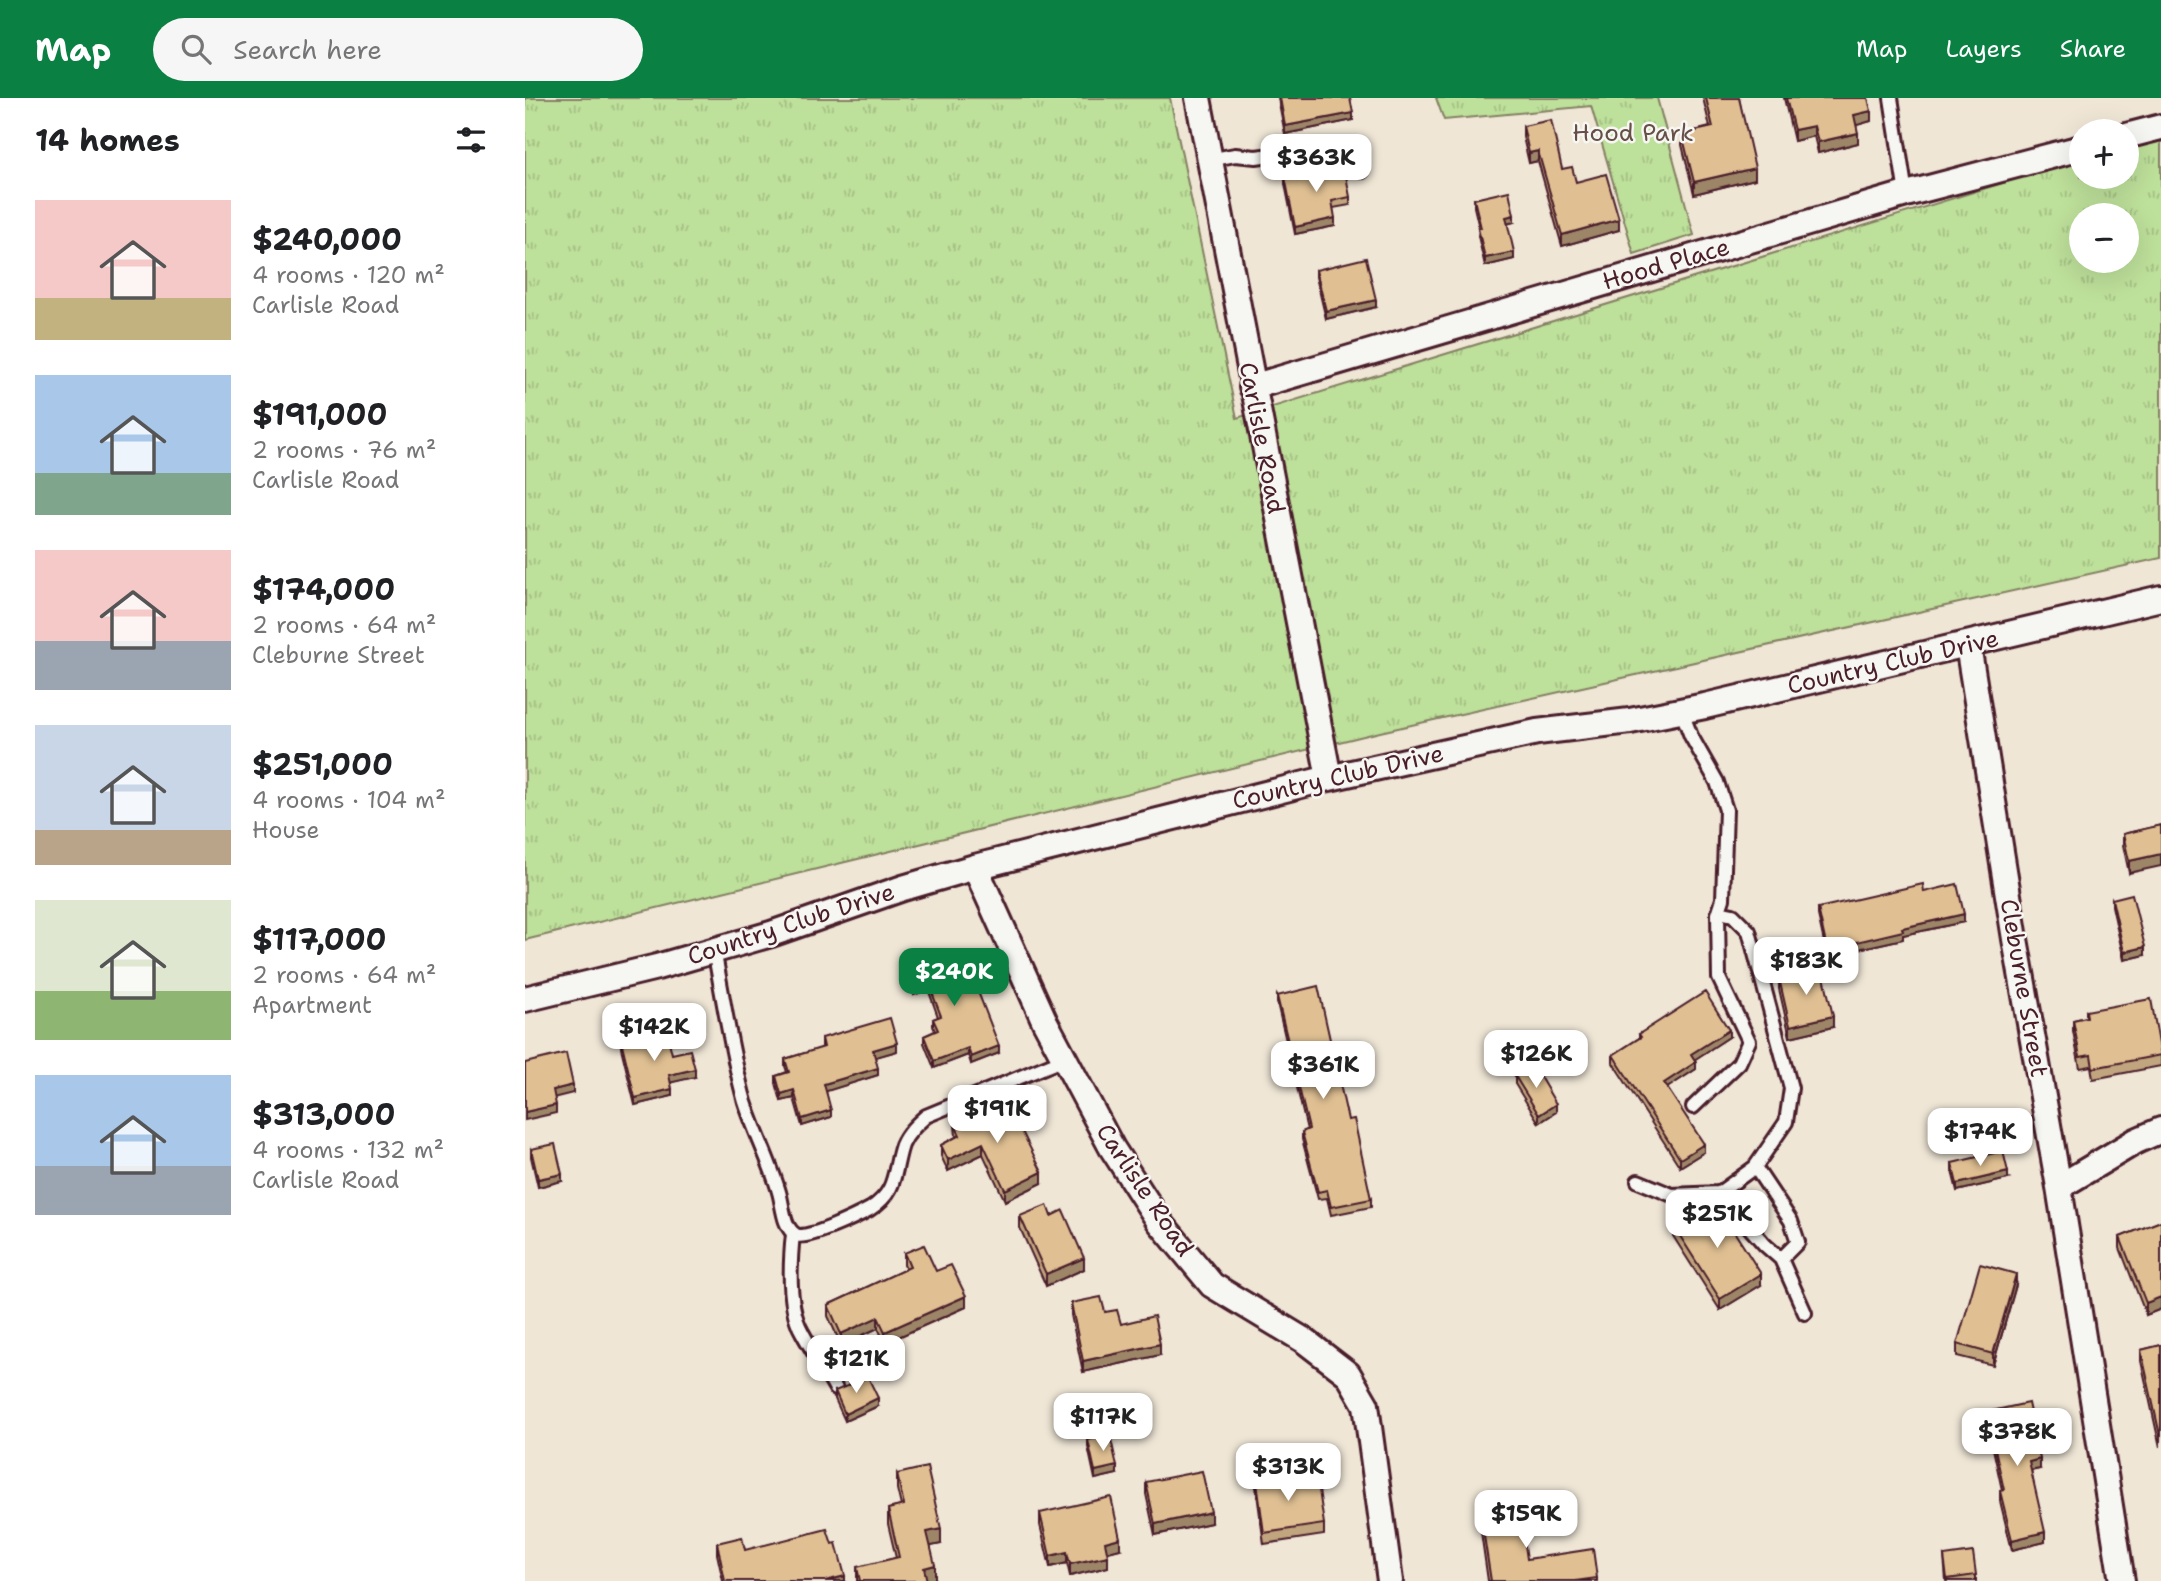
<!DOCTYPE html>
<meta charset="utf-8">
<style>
body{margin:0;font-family:"Shantell Sans",sans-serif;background:#f6f6f6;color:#202124;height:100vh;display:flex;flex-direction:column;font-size:26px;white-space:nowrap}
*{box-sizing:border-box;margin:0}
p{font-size:23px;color:#757577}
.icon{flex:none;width:38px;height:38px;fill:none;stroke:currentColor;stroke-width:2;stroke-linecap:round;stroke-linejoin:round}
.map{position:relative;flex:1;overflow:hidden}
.panel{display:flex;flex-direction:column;background:#fff;width:525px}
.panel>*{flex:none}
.buttons{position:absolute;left:1544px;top:21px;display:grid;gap:14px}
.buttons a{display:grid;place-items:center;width:70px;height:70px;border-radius:50%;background:#fff;box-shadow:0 7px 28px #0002;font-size:35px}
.price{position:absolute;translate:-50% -60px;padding:0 16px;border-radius:14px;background:#fff;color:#222;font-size:23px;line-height:46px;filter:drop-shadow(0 2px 4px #0008)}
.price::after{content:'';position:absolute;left:50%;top:42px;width:21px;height:16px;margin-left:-10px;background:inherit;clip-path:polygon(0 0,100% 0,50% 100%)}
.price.on{background:#0b8043;color:#fff}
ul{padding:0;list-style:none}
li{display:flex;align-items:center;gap:21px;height:175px;padding:0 35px}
li span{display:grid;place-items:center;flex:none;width:196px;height:140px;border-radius:0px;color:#555}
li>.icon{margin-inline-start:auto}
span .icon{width:84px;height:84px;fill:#fffc;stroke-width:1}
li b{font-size:30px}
h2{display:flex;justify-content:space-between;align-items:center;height:84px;padding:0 35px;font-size:30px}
header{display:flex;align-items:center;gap:42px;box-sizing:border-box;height:98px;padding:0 35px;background:#0b8043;color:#fff}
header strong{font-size:33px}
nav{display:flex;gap:38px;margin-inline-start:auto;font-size:24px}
.search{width:490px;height:63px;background:#f6f6f6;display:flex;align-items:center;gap:18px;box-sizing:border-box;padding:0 24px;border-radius:38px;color:#757577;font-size:26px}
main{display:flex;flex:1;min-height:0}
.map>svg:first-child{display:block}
.grass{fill:url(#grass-tufts);stroke:#848062;stroke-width:2;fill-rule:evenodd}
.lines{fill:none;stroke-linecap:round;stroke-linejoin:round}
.lane-casing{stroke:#4a1f2b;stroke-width:18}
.street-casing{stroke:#4a1f2b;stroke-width:30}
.lane{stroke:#f6f6f2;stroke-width:12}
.street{stroke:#f6f6f2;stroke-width:24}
.wall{fill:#c1a57e;stroke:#4a1f2b;stroke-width:2}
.shaded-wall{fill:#9d8667;stroke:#4a1f2b;stroke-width:2}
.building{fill:#e0c093;stroke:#4a1f2b;stroke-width:2}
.labels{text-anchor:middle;stroke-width:5;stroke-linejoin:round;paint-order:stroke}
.park-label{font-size:24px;fill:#674f47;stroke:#f6f6f2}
.street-label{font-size:24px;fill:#4a1f2b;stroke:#f6f6f2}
</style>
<header>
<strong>Map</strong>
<div class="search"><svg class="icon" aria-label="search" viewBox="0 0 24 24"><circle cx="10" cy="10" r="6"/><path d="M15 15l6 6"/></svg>Search here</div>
<nav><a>Map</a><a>Layers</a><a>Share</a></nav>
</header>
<main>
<section class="panel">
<h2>14 homes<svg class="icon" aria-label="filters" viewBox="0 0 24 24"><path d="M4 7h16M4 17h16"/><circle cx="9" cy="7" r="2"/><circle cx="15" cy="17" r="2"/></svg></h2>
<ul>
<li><span style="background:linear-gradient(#f6c9c9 70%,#c2b280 0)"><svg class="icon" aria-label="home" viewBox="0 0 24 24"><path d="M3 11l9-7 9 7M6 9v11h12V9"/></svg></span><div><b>$240,000</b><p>4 rooms · 120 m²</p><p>Carlisle Road</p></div></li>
<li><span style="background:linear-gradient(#a9c7e8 70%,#7fa58c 0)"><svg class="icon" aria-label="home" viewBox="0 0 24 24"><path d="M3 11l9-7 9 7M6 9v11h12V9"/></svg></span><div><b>$191,000</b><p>2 rooms · 76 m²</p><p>Carlisle Road</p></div></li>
<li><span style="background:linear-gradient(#f6c9c9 65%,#9aa5b1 0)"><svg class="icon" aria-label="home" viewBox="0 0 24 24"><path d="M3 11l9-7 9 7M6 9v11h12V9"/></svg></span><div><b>$174,000</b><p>2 rooms · 64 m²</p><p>Cleburne Street</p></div></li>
<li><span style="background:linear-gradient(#c9d6e8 75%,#b9a48a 0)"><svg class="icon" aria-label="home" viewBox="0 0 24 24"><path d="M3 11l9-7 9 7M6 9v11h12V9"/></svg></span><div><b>$251,000</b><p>4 rooms · 104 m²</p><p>House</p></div></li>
<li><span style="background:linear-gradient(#dfe7d0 65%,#8fb573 0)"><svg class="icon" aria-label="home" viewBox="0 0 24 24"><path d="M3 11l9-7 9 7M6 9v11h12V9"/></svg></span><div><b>$117,000</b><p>2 rooms · 64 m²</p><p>Apartment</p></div></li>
<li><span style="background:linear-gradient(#a9c7e8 65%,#9aa5b1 0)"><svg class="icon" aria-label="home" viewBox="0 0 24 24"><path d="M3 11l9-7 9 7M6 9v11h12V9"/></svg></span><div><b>$313,000</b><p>4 rooms · 132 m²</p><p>Carlisle Road</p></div></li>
</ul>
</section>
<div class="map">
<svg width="1636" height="1483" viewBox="0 0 1636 1483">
<defs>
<pattern id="grass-tufts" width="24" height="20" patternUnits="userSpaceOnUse" patternTransform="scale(1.75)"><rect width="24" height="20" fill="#bde09a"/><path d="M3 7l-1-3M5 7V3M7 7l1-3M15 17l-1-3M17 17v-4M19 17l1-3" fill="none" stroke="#a4c085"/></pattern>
</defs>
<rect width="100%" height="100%" fill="#efe6d6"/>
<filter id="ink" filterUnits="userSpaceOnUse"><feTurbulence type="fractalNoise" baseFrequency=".0143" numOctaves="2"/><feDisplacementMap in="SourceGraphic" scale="14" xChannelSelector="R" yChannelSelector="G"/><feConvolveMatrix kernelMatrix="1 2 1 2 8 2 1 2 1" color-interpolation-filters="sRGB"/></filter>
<g filter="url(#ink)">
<path class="grass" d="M0 0H645L712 320 1556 61V79H1601V47L1636 36V460L855 634 0 842ZM1556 117H1601V163H1556Z
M911 0H1132L1169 137 1109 156 1066 8 919 22Z"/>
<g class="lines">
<defs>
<path id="lane" d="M1366 0 1381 96
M684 62 710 57 731 59 813 48 825 55 837 73
M1156 612 1166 638 1192 684 1201 712 1198 801 1193 816 1194 880 1224 943 1214 965 1168 1009
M189 852C199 903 206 955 220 1004 230 1035 245 1063 254 1094 258 1107 258 1130 271 1137 281 1143 334 1117 345 1111 373 1093 368 1074 377 1047 382 1035 392 1026 401 1018L539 961
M1113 1083 1147 1097 1194 1095 1240 1147 1256 1161 1273 1144 1266 1123 1230 1069 1261 1024 1266 990 1224 833 1208 817 1194 814
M1194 1095 1230 1069
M268 1136C265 1164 262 1208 277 1234 287 1253 300 1271 311 1291
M1256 1161 1280 1215"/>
<path id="street" d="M673 0 804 680
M1601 38 1636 29
M727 289 1381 96 1556 50
M1443 547 1490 841 1534 1089 1597 1483
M450 769 520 924 587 1050 634 1123 687 1187 780 1243 823 1276 841 1307 865 1483
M0 901 132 869 246 836 378 790 450 769 804 680 1012 634 1105 623 1180 608 1636 500
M1534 1089 1611 1043 1636 1032"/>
</defs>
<use href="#lane" class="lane-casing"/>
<use href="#street" class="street-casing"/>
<use href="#lane" class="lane"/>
<use href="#street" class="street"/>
</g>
<path class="wall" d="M753 0H825L828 22 760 36Z
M1178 0H1214L1230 81 1169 96 1157 47V36L1185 29Z
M1259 0H1343L1346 23 1331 27 1333 45 1293 55 1289 38 1269 43Z
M998 28 1037 71 1051 84 1094 132 1037 148 1013 63 1004 65 998 39Z
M760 79 825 99V107L808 110 810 128 770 136 760 86Z
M949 101 989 124 982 126 989 161 960 168 953 138 954 130 949 109Z
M791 172 851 209 801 221 791 179Z
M1636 727 1604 775 1598 747V736Z
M1399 794 1439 824 1378 837V841L1302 858 1293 817V810Z
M1587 801 1620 857 1599 862 1587 808Z
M380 866 415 869 474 955 446 966 443 957 409 970 399 945V938L410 933 408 928V921L413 919 403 891 389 897 380 873Z
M1254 880 1308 929 1265 939 1254 891Z
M752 898 823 1022 846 1101V1109L806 1117 802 1100 793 1101 777 1041V1034L782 1032 752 905Z
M1561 913 1636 952V968L1568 981 1566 968 1555 970 1548 933V922L1561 919Z
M1114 936 1204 939 1170 961 1171 971 1142 990 1179 1054 1155 1069 1088 965V957L1114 940Z
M297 940 372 953 350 959 353 977 301 993 306 1019 277 1028 269 1000 256 1003 251 985V978L262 974 260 968V961L297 950Z
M96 942 147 956 170 979 146 984 147 998 110 1007 96 950Z
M990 978 1031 1014 1014 1025 990 986Z
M478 1020 517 1085 480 1103 458 1056 423 1073 416 1058V1047L431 1039 430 1027Z
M6 1051 37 1083 13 1089 6 1059Z
M1427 1065 1483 1081 1432 1093 1427 1073Z
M495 1118H526L559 1171 521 1188 495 1130Z
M1636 1123V1211L1621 1217 1595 1150V1139Z
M1148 1127 1236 1187 1195 1212 1148 1138Z
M379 1155 411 1173 441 1209 360 1245 353 1230 316 1247 303 1218V1207L381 1171 379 1167Z
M1491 1187 1468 1267 1432 1258V1246Z
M546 1205 580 1214 635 1257 558 1274 546 1217Z
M1636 1247 1635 1349 1616 1263V1252Z
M310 1293 353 1308 320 1323 310 1301Z
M1462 1314 1515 1371 1506 1373 1520 1444 1487 1452 1475 1403V1393L1477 1392 1462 1323Z
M563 1342 592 1376 570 1381 563 1349Z
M372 1376 416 1446 405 1448 410 1482 332 1483V1469L371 1460 363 1426V1411L376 1408 372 1391Z
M731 1377 764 1389 799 1426V1437L739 1446 731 1389Z
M621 1384 686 1425 630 1437 621 1396Z
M954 1405 1002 1461 1072 1480V1483H963L954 1420Z
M515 1415 595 1451 582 1454 583 1469 545 1478 542 1465 525 1469 515 1427Z
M192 1445 220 1452 320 1483H198L192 1456Z
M1419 1458 1451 1477V1483H1421Z"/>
<path class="shaded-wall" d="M1346 13V23L1329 28V17Z
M828 15V22L760 36V28Z
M1289 28V38L1269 43V32Z
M1333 35V45L1293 55V44Z
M1013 53V63L1004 65V55Z
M1230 70V81L1169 96V84Z
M989 117V124L981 126V119Z
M810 120V128L770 136V129Z
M1094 121V132L1037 148V137Z
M989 154V161L960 168V160Z
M851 202V209L801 221V213Z
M1636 756V768L1604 775V763Z
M1439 816V824L1378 837V841L1302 858V851L1377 830Z
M1620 849V857L1599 862V854Z
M403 884V891L389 897V889Z
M1308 918V929L1265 939V928Z
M1204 932V939L1166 964V956Z
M372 945V953L348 960V952Z
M474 948V955L446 966V959Z
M443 950V957L409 970V963Z
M1171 964V971L1139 992V985Z
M353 970V977L299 994V986Z
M170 971V979L144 985V977Z
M48 987V995L28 1000V992Z
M147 991V998L110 1007V1000Z
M269 992V1000L256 1003V996Z
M1031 1006V1014L1014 1025V1017Z
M31 1007V1015L0 1022V1014Z
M306 1012V1019L277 1028V1021Z
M458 1045V1056L423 1073V1062Z
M1179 1046V1054L1155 1069V1061Z
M517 1074V1085L480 1103V1092Z
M1483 1074V1081L1432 1093V1086Z
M37 1076V1083L13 1089V1081Z
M559 1160V1171L521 1188V1176Z
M1236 1176V1187L1195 1212V1201Z
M1491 1176V1187L1468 1267V1256Z
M441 1198V1209L360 1245V1234Z
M1636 1199V1211L1621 1217V1205Z
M353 1219V1230L316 1247V1236Z
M635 1246V1257L558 1274V1263Z
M353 1300V1308L320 1323V1316Z
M1515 1361V1371L1504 1373V1364Z
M592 1368V1376L570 1381V1373Z
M686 1414V1425L630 1437V1426Z
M416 1431V1446L402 1449V1434Z
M1520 1434V1444L1487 1452V1442Z
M595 1440V1451L580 1455V1444Z
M542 1454V1465L525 1469V1458Z
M583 1458V1469L545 1478V1466Z
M410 1467V1482L399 1483V1470Z
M320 1478V1483H300Z"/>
<path class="building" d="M755 0H825L828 15 760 28Z
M1181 0H1214L1230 70 1169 84 1157 36 1188 29Z
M1261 0H1343L1346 13 1329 17 1333 35 1293 44 1289 28 1269 32Z
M1026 22 1037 71 1047 69 1051 84 1081 76 1094 121 1037 137 1013 53 1004 55 998 28Z
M819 67 825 99 807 103 810 120 770 129 760 79Z
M984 93 989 117 981 119 989 154 960 160 953 130H956L949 101Z
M841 160 851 202 801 213 791 172Z
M1636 727V756L1604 763 1598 736Z
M1398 786 1399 794 1432 786 1439 816 1377 830 1378 833 1302 851 1293 810Z
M1607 796 1620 849 1599 854 1587 801Z
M410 854 415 869 440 860 474 948 446 959 443 950 409 963 399 938 413 932 408 921 416 918 403 884 389 889 380 866Z
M1297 870 1308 918 1265 928 1254 880Z
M793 888 823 1022 829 1021 846 1101 806 1109 802 1092 793 1094 777 1034 784 1031 752 898Z
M1180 894 1204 932 1166 956 1171 964 1139 985 1179 1046 1155 1061 1088 957 1116 939 1114 936Z
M1626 901 1636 957 1568 970 1566 957 1555 959 1548 922 1562 919 1561 913Z
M365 920 372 945 348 952 353 970 299 986 306 1012 277 1021 269 992 256 996 251 978 264 974 260 961 299 949 297 940Z
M141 931 147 956 165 952 170 971 144 977 147 991 110 1000 96 942Z
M41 955 48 987 28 992 31 1007 0 1014V965Z
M1008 967 1031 1006 1014 1017 990 978Z
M472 1007 478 1020 488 1015 517 1074 480 1092 458 1045 423 1062 416 1047 435 1037 430 1027Z
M30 1046 37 1076 13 1081 6 1051Z
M1478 1053 1483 1074 1432 1086 1427 1065Z
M1189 1102 1236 1176 1195 1201 1148 1127Z
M522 1107 526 1118 538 1112 559 1160 521 1176 495 1118Z
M1636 1123V1199L1621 1205 1595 1139Z
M399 1147 411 1173 426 1167 441 1198 360 1234 353 1219 316 1236 303 1207 385 1169 379 1155Z
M1455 1166 1491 1176 1468 1256 1432 1246Z
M576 1199 580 1214 592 1212 596 1226 629 1218 635 1246 558 1263 546 1205Z
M1636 1247V1337H1635L1616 1252Z
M343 1279 353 1300 320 1316 310 1293Z
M1503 1305 1515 1361 1504 1364 1520 1434 1487 1442 1475 1393 1479 1392 1462 1314Z
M585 1337 592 1368 570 1373 563 1342Z
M402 1369 416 1431 402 1434 410 1467 399 1470 402 1483H335L332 1469 374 1459 363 1411 379 1407 372 1376Z
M677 1373 686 1414 630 1426 621 1384Z
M761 1373 764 1389 793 1385 799 1426 739 1435 731 1377Z
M586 1399 595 1440 580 1444 583 1458 545 1466 542 1454 525 1458 515 1415Z
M993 1399 1002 1461 1068 1451 1072 1480 1050 1483H966L954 1405Z
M302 1431 307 1446 311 1445 320 1478 300 1483H200L192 1445 217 1439 220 1452Z
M1448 1454 1451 1477 1422 1481 1419 1458Z"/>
</g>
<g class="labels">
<g class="park-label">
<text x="1108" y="43">Hood Park</text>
</g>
<g class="street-label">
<text transform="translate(1141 166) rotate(-16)" y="8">Hood Place</text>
<text transform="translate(737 340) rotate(79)" y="8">Carlisle Road</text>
<text transform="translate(1368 564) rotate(-13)" y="8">Country Club Drive</text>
<text transform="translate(813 679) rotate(-13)" y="8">Country Club Drive</text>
<text transform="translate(266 826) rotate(-18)" y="8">Country Club Drive</text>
<text transform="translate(1499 890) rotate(80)" y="8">Cleburne Street</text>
<text transform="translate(620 1092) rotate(56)" y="8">Carlisle Road</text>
</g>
</g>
</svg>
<div class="buttons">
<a>+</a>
<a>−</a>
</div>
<b class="price" style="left:791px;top:96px">$363K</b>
<b class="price" style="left:1281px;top:899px">$183K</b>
<b class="price on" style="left:429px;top:910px">$240K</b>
<b class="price" style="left:129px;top:965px">$142K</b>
<b class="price" style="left:1011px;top:992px">$126K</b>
<b class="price" style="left:798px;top:1003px">$361K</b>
<b class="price" style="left:472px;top:1047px">$191K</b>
<b class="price" style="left:1455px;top:1070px">$174K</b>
<b class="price" style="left:1192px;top:1152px">$251K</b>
<b class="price" style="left:331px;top:1297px">$121K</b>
<b class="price" style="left:578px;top:1355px">$117K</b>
<b class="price" style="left:1492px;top:1370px">$378K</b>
<b class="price" style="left:763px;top:1405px">$313K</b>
<b class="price" style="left:1001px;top:1452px">$159K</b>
</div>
</main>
